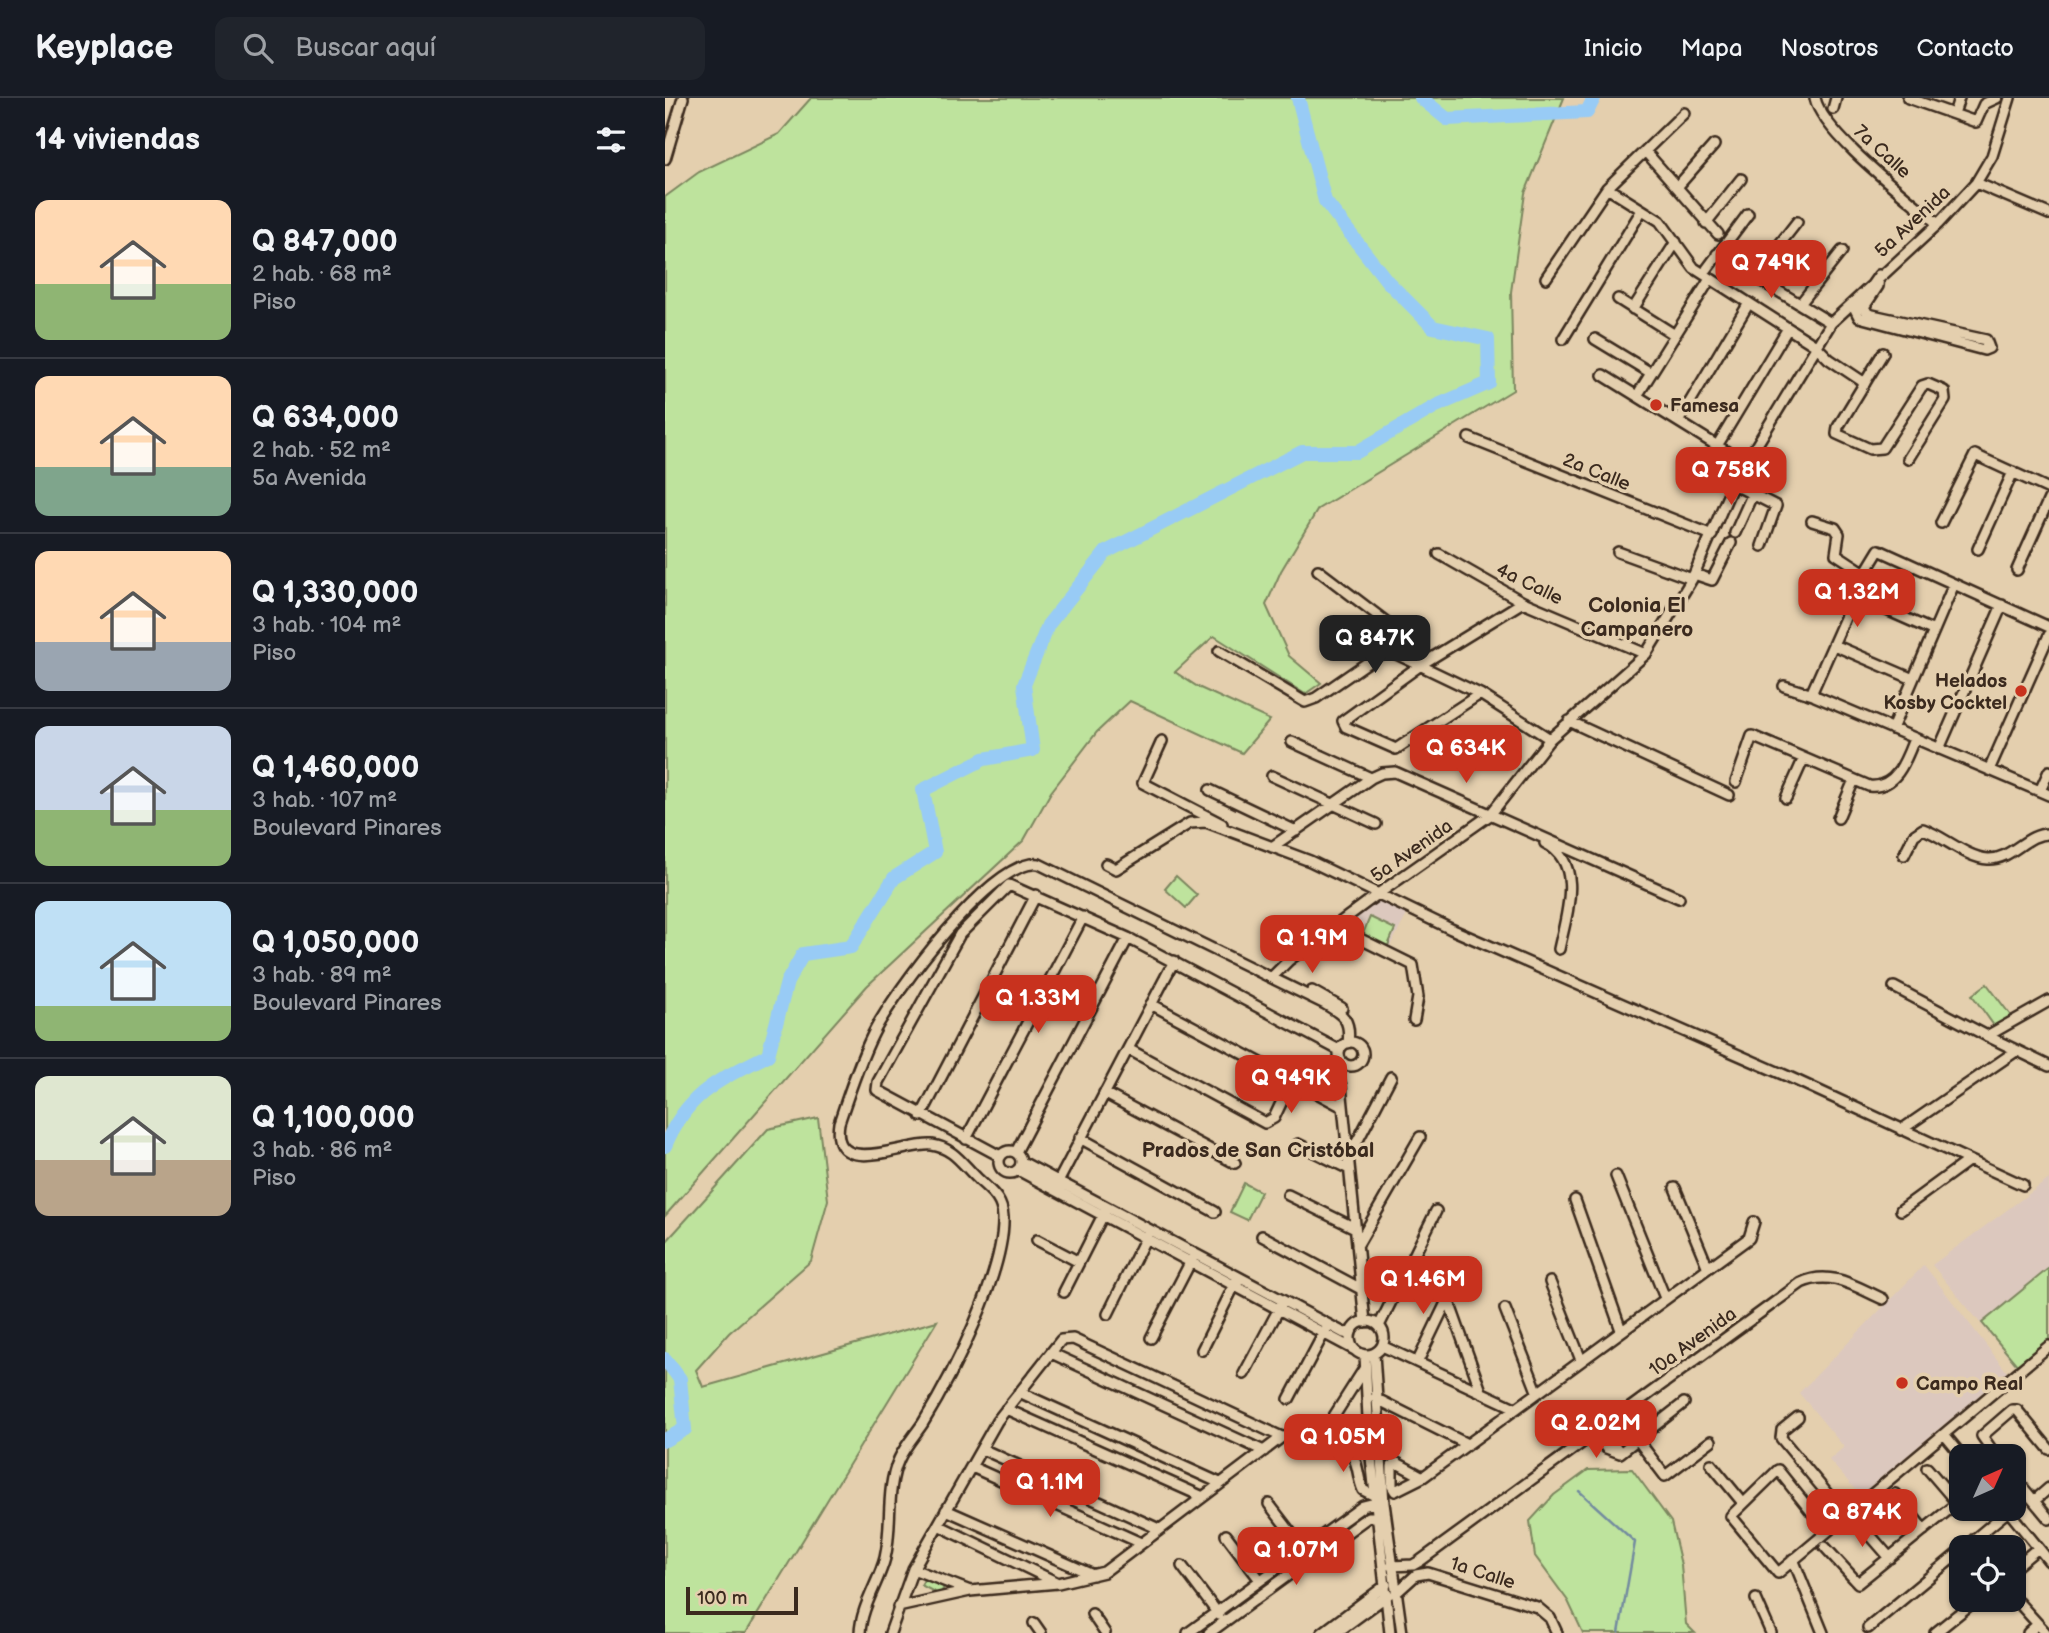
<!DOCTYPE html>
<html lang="es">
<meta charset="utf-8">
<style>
body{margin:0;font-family:"Balsamiq Sans",sans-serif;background:#20242c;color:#f1f3f6;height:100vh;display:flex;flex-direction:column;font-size:26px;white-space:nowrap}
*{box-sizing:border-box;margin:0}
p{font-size:23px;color:#9ea1a6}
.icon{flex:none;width:38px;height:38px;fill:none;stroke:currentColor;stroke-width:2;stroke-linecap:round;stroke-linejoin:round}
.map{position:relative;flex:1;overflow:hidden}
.side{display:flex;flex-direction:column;background:#171b24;width:665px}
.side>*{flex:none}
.needle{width:46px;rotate:45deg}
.buttons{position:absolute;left:1284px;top:1346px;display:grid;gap:14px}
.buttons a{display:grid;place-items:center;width:77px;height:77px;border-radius:14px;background:#171b24;box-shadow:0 2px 5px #0004;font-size:35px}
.scale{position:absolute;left:21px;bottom:18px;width:112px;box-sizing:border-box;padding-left:7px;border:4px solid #3b2a1e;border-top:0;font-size:19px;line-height:24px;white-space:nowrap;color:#3b2a1e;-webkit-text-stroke:5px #e4cfae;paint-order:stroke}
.price{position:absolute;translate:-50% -60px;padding:0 16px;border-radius:14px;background:#c8321e;color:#fff;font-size:23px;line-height:46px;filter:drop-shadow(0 2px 4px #0008)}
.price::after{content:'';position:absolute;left:50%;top:42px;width:21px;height:16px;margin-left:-10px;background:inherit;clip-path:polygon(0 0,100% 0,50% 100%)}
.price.current{background:#222;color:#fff}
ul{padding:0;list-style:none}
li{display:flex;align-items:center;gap:21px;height:175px;padding:0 35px}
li+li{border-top:2px solid #363941}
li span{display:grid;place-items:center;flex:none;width:196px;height:140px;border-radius:14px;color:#555}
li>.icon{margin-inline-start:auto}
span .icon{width:84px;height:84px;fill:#fffc;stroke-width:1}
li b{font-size:30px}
h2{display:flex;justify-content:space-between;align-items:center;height:84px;padding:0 35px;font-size:30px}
header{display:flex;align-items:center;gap:42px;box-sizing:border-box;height:98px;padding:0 35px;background:#171b24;border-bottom:2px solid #363941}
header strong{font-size:33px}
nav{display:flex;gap:38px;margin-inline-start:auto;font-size:24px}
.search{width:490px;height:63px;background:#20242c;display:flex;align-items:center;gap:18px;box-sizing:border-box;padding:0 24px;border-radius:14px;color:#9ea1a6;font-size:26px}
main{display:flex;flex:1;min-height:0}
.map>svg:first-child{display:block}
.built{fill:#dcc8be}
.green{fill:#bee39d;stroke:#7c865e;stroke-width:2}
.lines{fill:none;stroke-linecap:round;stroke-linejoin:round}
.stream{stroke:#738b9f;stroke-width:2.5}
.river{stroke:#98cbf5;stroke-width:14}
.minor-casing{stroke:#3b2a1e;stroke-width:14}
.minor{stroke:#e4cfae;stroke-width:9}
.poi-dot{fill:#c8321e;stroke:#e4cfae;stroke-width:2.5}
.labels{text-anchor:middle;stroke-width:7;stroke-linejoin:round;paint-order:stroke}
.street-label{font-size:19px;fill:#3b2a1e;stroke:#e4cfae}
.poi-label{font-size:19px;font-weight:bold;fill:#3b2a1e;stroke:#e4cfae;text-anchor:start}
.neighbourhood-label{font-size:21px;font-weight:bold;fill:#3b2a1e;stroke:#e4cfae}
</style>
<header>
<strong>Keyplace</strong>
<div class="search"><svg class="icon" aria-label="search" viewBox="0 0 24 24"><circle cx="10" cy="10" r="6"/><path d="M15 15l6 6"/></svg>Buscar aquí</div>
<nav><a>Inicio</a><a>Mapa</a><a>Nosotros</a><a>Contacto</a></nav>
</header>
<main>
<section class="side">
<h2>14 viviendas<svg class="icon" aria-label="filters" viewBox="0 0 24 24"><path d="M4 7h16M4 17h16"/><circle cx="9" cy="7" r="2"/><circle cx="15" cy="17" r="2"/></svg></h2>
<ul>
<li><span style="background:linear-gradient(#ffd9b3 60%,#8fb573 0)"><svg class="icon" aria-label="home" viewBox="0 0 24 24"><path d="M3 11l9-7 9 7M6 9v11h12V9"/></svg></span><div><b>Q 847,000</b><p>2 hab. · 68 m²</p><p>Piso</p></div></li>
<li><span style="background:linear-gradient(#ffd9b3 65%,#7fa58c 0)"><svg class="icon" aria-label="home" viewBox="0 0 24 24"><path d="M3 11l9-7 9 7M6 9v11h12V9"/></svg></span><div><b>Q 634,000</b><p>2 hab. · 52 m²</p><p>5a Avenida</p></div></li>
<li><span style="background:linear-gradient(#ffd9b3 65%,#9aa5b1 0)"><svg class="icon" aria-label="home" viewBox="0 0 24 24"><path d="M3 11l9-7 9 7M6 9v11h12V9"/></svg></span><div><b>Q 1,330,000</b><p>3 hab. · 104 m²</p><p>Piso</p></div></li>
<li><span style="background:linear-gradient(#c9d6e8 60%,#8fb573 0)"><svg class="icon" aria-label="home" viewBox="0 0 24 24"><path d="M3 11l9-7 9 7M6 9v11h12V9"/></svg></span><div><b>Q 1,460,000</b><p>3 hab. · 107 m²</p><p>Boulevard Pinares</p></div></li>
<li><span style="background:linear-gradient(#bfe0f5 75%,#8fb573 0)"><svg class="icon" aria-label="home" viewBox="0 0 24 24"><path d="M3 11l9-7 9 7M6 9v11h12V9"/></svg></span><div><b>Q 1,050,000</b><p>3 hab. · 89 m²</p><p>Boulevard Pinares</p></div></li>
<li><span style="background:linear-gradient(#dfe7d0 60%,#b9a48a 0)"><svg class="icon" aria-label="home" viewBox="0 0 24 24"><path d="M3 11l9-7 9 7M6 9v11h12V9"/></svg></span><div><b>Q 1,100,000</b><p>3 hab. · 86 m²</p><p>Piso</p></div></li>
</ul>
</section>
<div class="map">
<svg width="1384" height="1535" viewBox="0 0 1384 1535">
<rect width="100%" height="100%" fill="#e4cfae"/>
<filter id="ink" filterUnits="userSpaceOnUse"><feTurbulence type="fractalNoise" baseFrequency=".0143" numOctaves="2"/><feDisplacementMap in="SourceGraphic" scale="14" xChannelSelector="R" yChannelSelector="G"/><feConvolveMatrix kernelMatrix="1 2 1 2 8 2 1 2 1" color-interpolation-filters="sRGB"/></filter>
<g filter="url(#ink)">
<path class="built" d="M712 799 744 813 723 852 685 833 690 821Z
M1384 1081V1244L1352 1269 1267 1167Z
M1259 1167 1342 1274 1195 1397 1164 1362 1179 1349 1134 1295Z"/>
<path class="green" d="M146 0H899L860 95 846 194 848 292 653 411 616 473 601 507 624 558 656 585 640 596 549 538 510 574 533 589 605 622 577 655 465 603 432 634 386 694 359 742 202 888 0 1118V99L34 74 114 36Z
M511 778 532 797 521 810 500 791Z
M705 819 730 831 722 850 697 838Z
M1322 886 1346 918 1330 929 1307 897Z
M153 1020 163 1102 146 1163 64 1235 31 1272 38 1289 272 1223 81 1535H0V1145L103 1031Z
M579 1085 596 1094 582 1122 565 1114Z
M1384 1170V1241L1352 1267 1317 1225Z
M967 1371 1006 1424 1016 1467 1021 1526 1030 1535H918L903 1503 870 1458 865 1423 889 1397 923 1372Z
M261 1478 280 1487 275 1497 256 1487Z"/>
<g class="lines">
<path class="stream" d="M914 1393 970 1444 954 1535"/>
<path class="river" d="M756 0 782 21 922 14 929 0
M0 1048C23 994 54 982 103 957L122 884 138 856 186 849 229 780 270 754 258 692 319 661 368 652 359 587 383 527 441 454 637 354H692L771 308 824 285 823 241 768 229 722 183 660 103 633 0
M0 1261 15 1281 20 1331 0 1342"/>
<defs>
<path id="minor" d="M1150 0C1157 35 1243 100 1273 126
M1243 0 1311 24
M1168 11 1171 0
M1289 16 1294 0
M1311 24 1319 6 1332 0
M980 53 1053 136
M0 61 18 0
M1311 85 1384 116
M1012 89 1049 47
M942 90 995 123 1029 170 1151 248 1164 261 1200 285
M1041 125 1076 81
M1052 156 1166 225
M1042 171 1083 116
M1214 177 1213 188 1199 209 1203 216 1321 242 1324 250 1319 252 1194 219 1190 211Z
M1089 179 1132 124
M881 180 942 90 1019 15
M953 201 1010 237
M1135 206 1177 153
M968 211 1011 144
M898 241 977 112
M930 241 986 275
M1218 255 1173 329 1172 336 1205 351 1217 350 1257 288 1263 286 1279 293 1280 302 1243 361
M938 277 1080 365
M975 293 1045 181
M1016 319 1084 205
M804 340 1047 437
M1055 343 1123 230
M1068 386 1111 408 1097 448
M1147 423 1170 430 1174 436 1171 456 1200 475
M1276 425 1310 357 1384 391
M1070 435 1088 395
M1313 451 1348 374
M953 454 1027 481
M774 456 858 504 981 556
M653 472 728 529 731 539 725 553
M1352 472 1384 401
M1029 476 1047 482 1066 445
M1190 498 1269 533
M1384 529 1214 452 1200 475 1147 594 1150 598 1384 697
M1169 547 1248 581
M554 553 640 604 651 600 715 556 725 553 815 596 885 641
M1119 588 1148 597
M815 596 731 651 681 629 678 623 757 566 858 504
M904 623 1064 697
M1227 631 1289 486
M497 643 478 685 557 726
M627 644 706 680
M1274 651 1337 507
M1324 672 1384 537
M607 678 711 726
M1071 684 1087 638 1204 688C1231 691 1241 662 1249 641
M545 692 631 733
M1375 693 1384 673
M1121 700 1138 662
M1173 720 1189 682
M880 745C920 765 901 818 894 851
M607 749 706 680 717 675 730 674 1014 800
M1239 757 1249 737 1258 731C1278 738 1302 760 1323 761 1347 762 1361 735 1384 736
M441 766 451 771 525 725 541 724 645 763 786 831 1124 979 1358 1087
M669 828 748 867 753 899 749 922
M608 878 623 863 713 796 825 717 885 641 981 556 1027 481 1068 386 1166 225 1273 126 1311 85 1327 58 1345 0
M1229 889 1322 938 1384 903
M647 893 677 910
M486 906 678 1009
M1322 938 1384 968
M674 956a12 12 0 1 1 24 0a12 12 0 1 1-24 0Z
M463 951 600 1025 609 1020 627 982
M675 961 672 974 676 988 700 1224
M439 995 570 1065
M256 1018 371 797
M1236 1032 1351 953
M415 1040 550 1114
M301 1041 418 819
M633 1046 684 1071
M334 1064a11 11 0 1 1 22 0a11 11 0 1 1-22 0Z
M683 1053 692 1044 726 979
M351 1054 463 840
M335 1058 212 992 213 984 295 836 344 787 463 840 674 952
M357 1064 679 1235 686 1234
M353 1072 690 1252
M951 1078 1000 1200
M391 1088 509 863
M1010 1090 1043 1170
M623 1097 690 1130
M910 1102 956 1232
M1236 1112 1303 1063
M597 1138 696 1191
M372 1142 414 1164
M692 1148 755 1039
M885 1184 916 1262
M399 1194 439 1115
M783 1201 816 1293
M840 1211 872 1293
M443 1216 482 1137
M685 1240a17 17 0 1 1 34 0a17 17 0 1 1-34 0Z
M714 1228 771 1113
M486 1240 527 1161
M717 1248 850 1310
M537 1252 571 1184
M386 1255 599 1353
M709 1256 719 1405 737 1535
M700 1257 704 1341 725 1535
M753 1263 790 1186
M579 1276 616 1207
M354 1294 555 1385
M710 1300 802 1346
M624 1301 661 1231
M341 1311 536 1398
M1133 1319 1117 1332 1116 1340 1180 1417
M664 1326 699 1271
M938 1330 955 1355
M930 1336 941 1350 955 1355
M1279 1336 1297 1358
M972 1341 1000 1378 1046 1343
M317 1351 494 1431
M955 1355 1019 1305
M1331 1358 1317 1338 1347 1312H1352L1384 1351
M1046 1366 1078 1405
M307 1369 476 1445
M1262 1370 1292 1405
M758 1379 732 1365 727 1368V1388L730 1393 758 1379 1084 1140 1089 1124
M1349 1379 1384 1421
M1230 1396 1259 1432
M1369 1403 1384 1390
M604 1406 640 1453
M390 1407 399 1388
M1341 1410 1384 1463
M281 1412 428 1477
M1192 1422 1225 1460
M273 1427 391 1484
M1161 1432 1113 1372 1066 1418 1113 1475 1384 1248
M561 1437 595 1482
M1160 1449 1193 1485 1297 1401
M1300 1449 1343 1413
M1128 1461 1158 1535
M517 1468 554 1517
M726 1468 748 1467 755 1463 1136 1185C1166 1171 1191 1189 1218 1201
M1349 1470 1373 1450
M248 1471 305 1493
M730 1496 751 1477 763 1475 872 1509 885 1520 892 1535
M1091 1501 1106 1535
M1353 1504 1381 1535
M233 1509 305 1493 393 1485 439 1474 617 1339C634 1337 680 1345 689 1361 694 1370 693 1382 698 1392L710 1398 718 1394
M427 1516 440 1535
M369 1525 376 1535
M1203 1530 1297 1452
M195 1535C196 1509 214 1484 220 1460 228 1427 220 1392 234 1361 240 1348 250 1337 258 1325 287 1278 340 1174 338 1119 337 1100 325 1093 313 1081 298 1067 289 1050 267 1047 242 1044 165 1082 174 1025 184 995 194 964 208 936 227 897 329 758 374 766L660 906C679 917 686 922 683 945
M225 1535 248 1471 332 1323 396 1242 408 1241 617 1339
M523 1535 698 1408 714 1404
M544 1535 703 1419H714
M657 1535 721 1487
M671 1535 723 1497
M1270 1535 1311 1502
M1363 1535 1373 1526"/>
</defs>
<use href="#minor" class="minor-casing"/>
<use href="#minor" class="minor"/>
</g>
</g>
<g class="poi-dot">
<circle cx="991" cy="307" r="7"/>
<circle cx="1356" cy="593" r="7"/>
<circle cx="1237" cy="1285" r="7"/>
</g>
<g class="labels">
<g class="street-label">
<text transform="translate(1218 53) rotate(42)" y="7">7a Calle</text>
<text transform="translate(1247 123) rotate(-43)" y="7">5a Avenida</text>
<text transform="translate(932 373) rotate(22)" y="7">2a Calle</text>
<text transform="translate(865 485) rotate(26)" y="7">4a Calle</text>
<text transform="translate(746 752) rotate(-35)" y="7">5a Avenida</text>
<text transform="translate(1027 1243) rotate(-36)" y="7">10a Avenida</text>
<text transform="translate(818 1474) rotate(18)" y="7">1a Calle</text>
</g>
<g class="poi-label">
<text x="1005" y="314">Famesa</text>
<text x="1342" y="589" text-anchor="end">Helados<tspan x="1342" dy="22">Kosby Cocktel</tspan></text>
<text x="1251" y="1292">Campo Real</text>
</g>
<g class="neighbourhood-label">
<text x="972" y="514">Colonia El<tspan x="972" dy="24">Campanero</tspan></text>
<text x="593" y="1059">Prados de San Cristóbal</text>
</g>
</g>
</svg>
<div class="buttons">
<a><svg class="needle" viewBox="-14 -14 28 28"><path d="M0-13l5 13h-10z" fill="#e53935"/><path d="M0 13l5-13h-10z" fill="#9ea1a6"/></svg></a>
<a><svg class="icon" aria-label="locate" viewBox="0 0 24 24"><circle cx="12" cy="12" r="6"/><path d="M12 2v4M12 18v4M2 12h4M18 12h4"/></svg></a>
</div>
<div class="scale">100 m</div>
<b class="price" style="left:1106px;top:202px">Q 749K</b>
<b class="price" style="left:1066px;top:409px">Q 758K</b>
<b class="price" style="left:1192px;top:531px">Q 1.32M</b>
<b class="price current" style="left:710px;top:577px">Q 847K</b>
<b class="price" style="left:801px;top:687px">Q 634K</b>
<b class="price" style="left:647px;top:877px">Q 1.9M</b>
<b class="price" style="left:373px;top:937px">Q 1.33M</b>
<b class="price" style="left:626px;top:1017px">Q 949K</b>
<b class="price" style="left:758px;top:1218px">Q 1.46M</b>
<b class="price" style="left:931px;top:1362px">Q 2.02M</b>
<b class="price" style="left:678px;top:1376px">Q 1.05M</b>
<b class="price" style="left:385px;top:1421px">Q 1.1M</b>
<b class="price" style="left:1197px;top:1451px">Q 874K</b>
<b class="price" style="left:631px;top:1489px">Q 1.07M</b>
</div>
</main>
